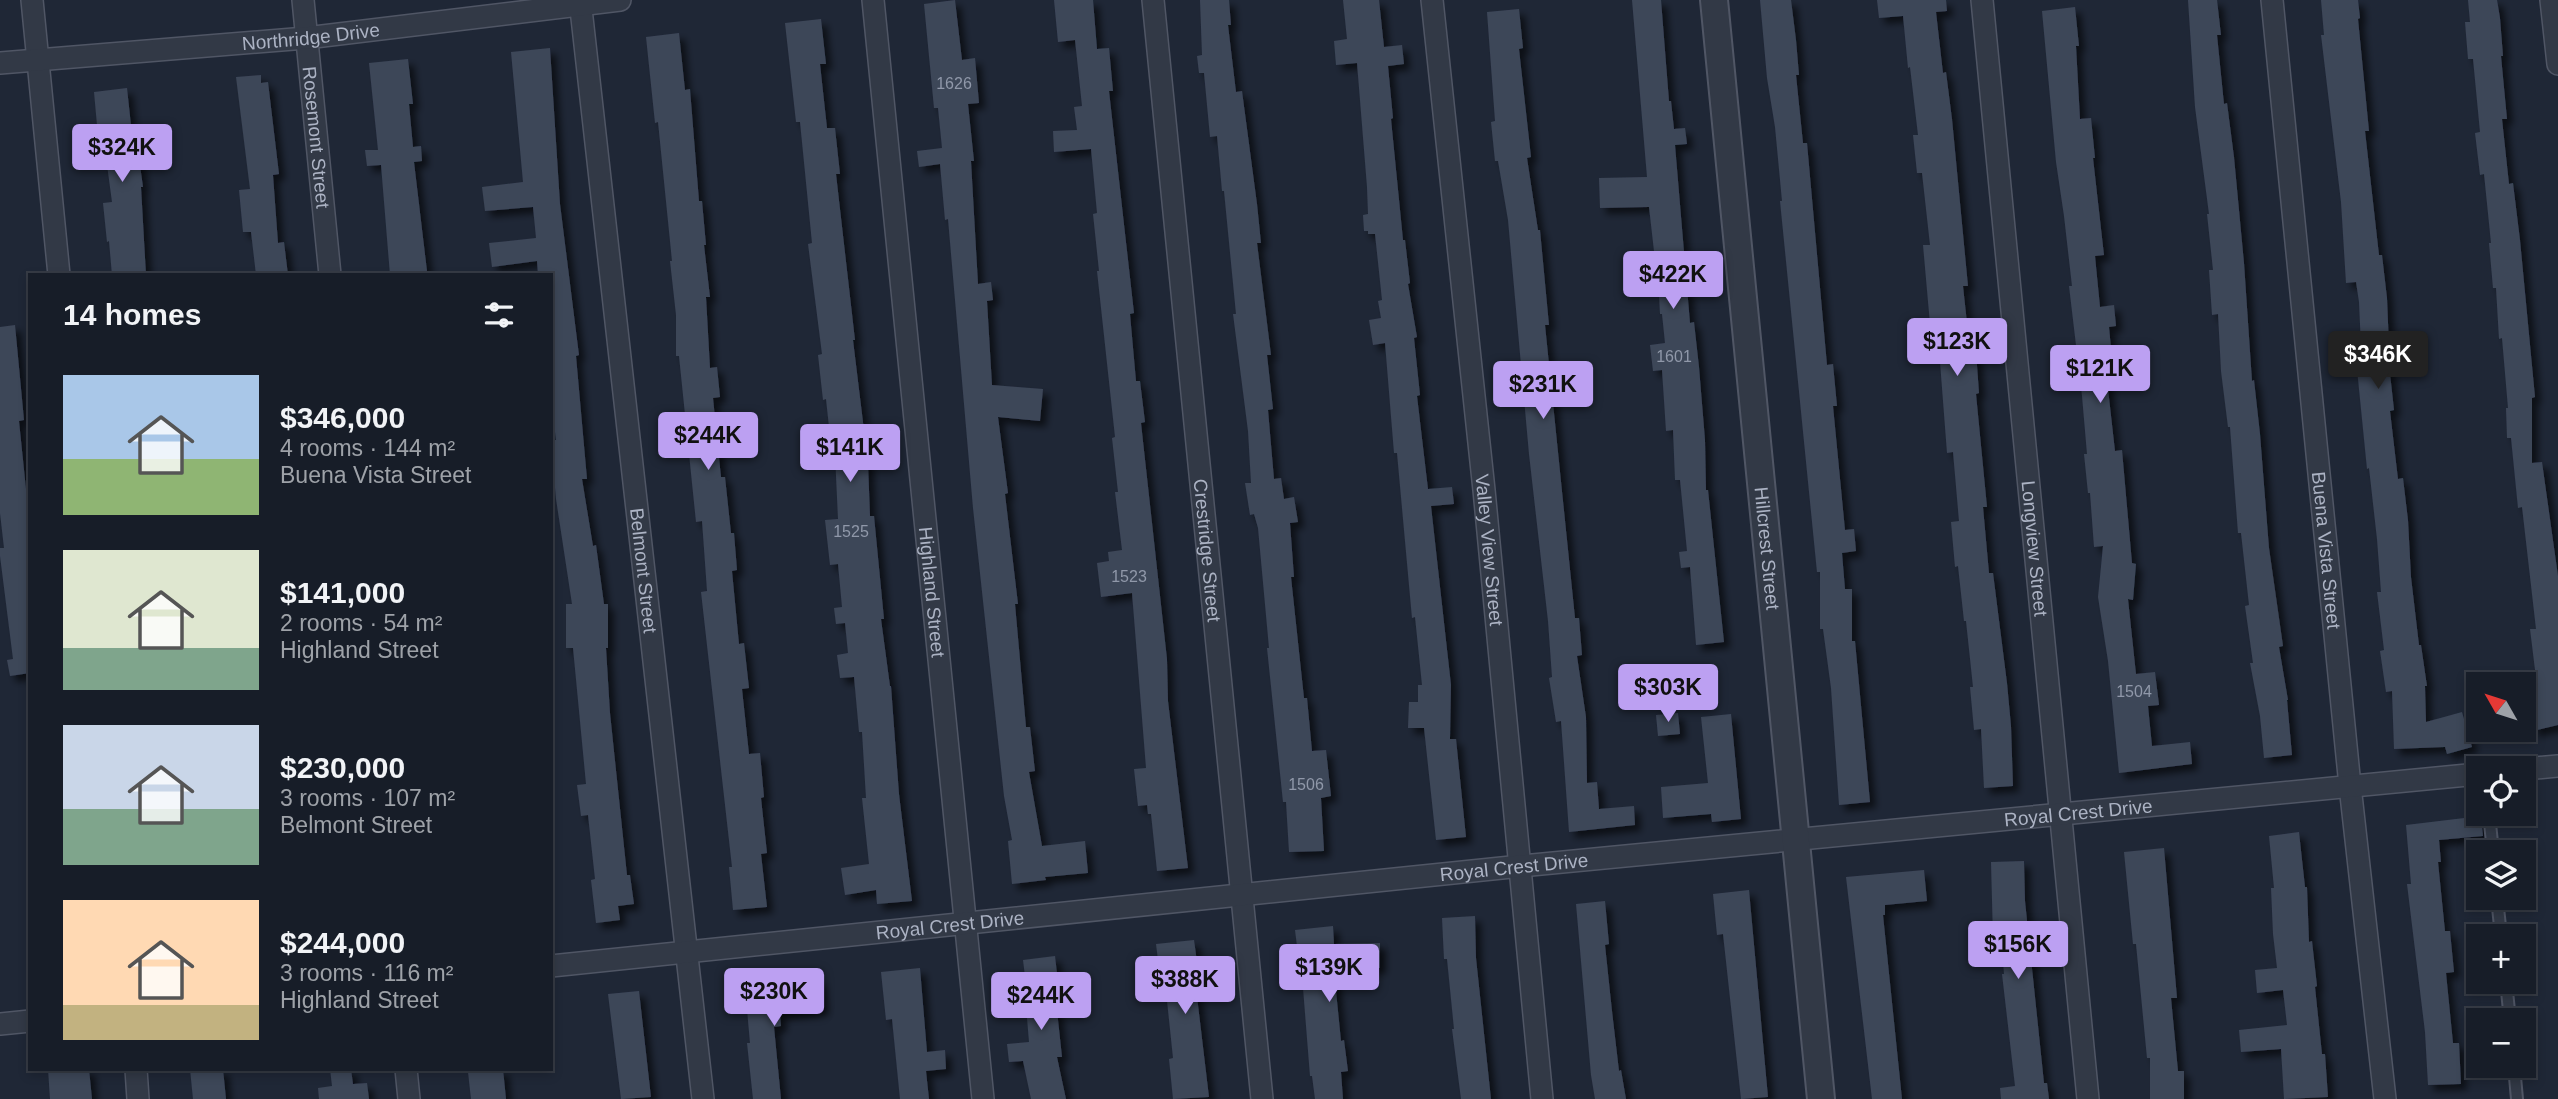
<!DOCTYPE html>
<meta charset="utf-8">
<style>
body{margin:0;font-family:Arial,sans-serif;background:#202630;color:#f1f3f6;height:100vh;display:flex;flex-direction:column;font-size:26px;white-space:nowrap}
*{box-sizing:border-box;margin:0}
p{font-size:23px;color:#9ea2a8}
.icon{flex:none;width:38px;height:38px;fill:none;stroke:currentColor;stroke-width:2;stroke-linecap:round;stroke-linejoin:round}
.map{position:relative;flex:1;overflow:hidden}
.sheet{position:absolute;left:28px;top:273px;width:525px;height:798px;display:flex;flex-direction:column;background:#171d28;border-radius:0px;box-shadow:0 4px 10px #0003,0 0 0 2px #363b45}
.sheet>*{flex:none}
.needle{width:46px;rotate:309deg}
.controls{position:absolute;left:2466px;top:672px;display:grid;gap:14px}
.controls a{display:grid;place-items:center;width:70px;height:70px;border-radius:0px;background:#171d28;box-shadow:0 4px 10px #0003,0 0 0 2px #363b45;font-size:35px}
.price{position:absolute;translate:-50% -60px;padding:0 16px;border-radius:7px;background:#bca0f2;color:#111;font-size:23px;line-height:46px;filter:drop-shadow(0 2px 4px #0008)}
.price::after{content:'';position:absolute;left:50%;top:42px;width:21px;height:16px;margin-left:-10px;background:inherit;clip-path:polygon(0 0,100% 0,50% 100%)}
.price.on{background:#222;color:#fff}
ul{padding:0;list-style:none}
li{display:flex;align-items:center;gap:21px;height:175px;padding:0 35px}
li span{display:grid;place-items:center;flex:none;width:196px;height:140px;border-radius:0px;color:#555}
li>.icon{margin-inline-start:auto}
span .icon{width:84px;height:84px;fill:#fffc;stroke-width:1}
li b{font-size:30px}
h2{display:flex;justify-content:space-between;align-items:center;height:84px;padding:0 35px;font-size:30px}
.map>svg:first-child{display:block}
.building{fill:#3d4659;filter:url(#shadow)}
.lines{fill:none;stroke-linecap:round;stroke-linejoin:round}
.service-casing{stroke:#505665;stroke-width:14}
.minor-casing{stroke:#505665;stroke-width:24}
.tertiary-casing{stroke:#505665;stroke-width:30}
.service{stroke:#323946;stroke-width:10}
.minor{stroke:#323946;stroke-width:21}
.tertiary{stroke:#323946;stroke-width:26}
.labels{text-anchor:middle;stroke-width:5;stroke-linejoin:round;paint-order:stroke}
.number-label{font-size:16px;fill:#9098a9}
.street-label{font-size:19px;fill:#acb3c4;stroke:#181e2b}
</style>
<div class="map">
<svg width="2558" height="1099" viewBox="0 0 2558 1099">
<defs>
<filter id="shadow"><feDropShadow dx="6" dy="6" stdDeviation="3.5" flood-color="#0009"/></filter>
</defs>
<rect width="100%" height="100%" fill="#1f2736"/>
<path class="building" d="M955 0 962 60 975 58 979 103 968 104 974 161H971L978 284 991 282 993 300 987 301 992 385 1043 389 1040 421 998 417 1008 493 1005 494 1018 604H1015L1026 727H1030L1035 771 1029 772 1042 846 1085 841 1088 873 1045 877 1046 880 1012 884 1008 841 1012 840 1004 796 973 508 948 219 945 220 940 164 919 167 917 151 942 148 938 108H934L924 4Z
M1054 0H1093L1097 49 1109 48 1113 91H1109L1134 313 1130 314 1136 381H1140L1145 422 1141 423 1167 659 1168 701 1188 868 1157 871 1151 814H1148L1147 805 1138 806 1134 769 1146 768 1132 593 1101 597 1097 563 1109 561 1108 552 1122 550 1115 492H1118L1112 438 1115 437 1097 271H1099L1093 214 1097 213 1091 149 1054 152 1053 131 1077 130 1074 107 1082 106 1075 40 1058 42Z
M1200 0H1229L1231 25H1228L1236 92 1242 91 1257 204 1261 243H1257L1271 355H1267L1273 409 1268 410 1274 479 1281 478 1284 499 1294 497 1298 522 1290 523 1294 577H1291L1304 698H1307L1312 751 1326 750 1331 796 1321 798 1324 851 1289 852 1286 802H1283L1267 648H1269L1258 528 1254 514 1250 515 1245 483H1251L1248 431 1233 314H1236L1224 191H1222L1217 136 1210 137 1204 73H1199L1197 56 1202 55Z
M1343 0H1379L1384 47 1402 45 1404 64 1388 66 1393 118 1391 119 1403 240H1405L1410 283 1408 284 1417 337 1414 338 1420 395 1417 396 1428 489 1452 487 1454 504 1431 506 1451 685 1450 739H1456L1466 837 1436 840 1424 728H1408L1409 702H1418V685H1422L1415 617 1412 618 1397 453H1394L1385 343 1373 345 1369 320 1381 318 1378 301 1382 300 1375 234H1368V231H1364L1363 215 1368 214 1367 187 1357 63 1336 65 1334 41 1347 39Z
M1632 0H1661L1669 101H1671L1674 129 1685 128 1687 144 1675 145 1690 323 1694 322 1699 367 1705 440 1706 490H1708L1724 642 1696 645 1690 567 1681 568 1679 552 1687 551 1680 480H1675L1673 430 1666 431 1662 370 1653 371 1650 345 1665 343 1662 314H1660L1657 259 1655 260 1649 207 1600 208 1599 178 1647 177Z
M1760 0H1791L1796 40 1799 75H1796L1803 143H1807L1827 365 1833 364 1837 406H1833L1845 530 1854 529 1856 551 1842 553 1845 589H1852V641H1855L1870 802 1839 805 1831 688 1823 629H1820V572H1817L1780 201H1782L1775 127 1767 78Z
M1877 0H1946L1947 11 1936 12 1943 73 1946 72 1952 119 1968 286H1963L1970 351H1976L1979 393 1976 394 1987 507H1983L1989 573H1993L2007 683 2011 726 2013 786 1984 788 1981 729 1974 730 1970 687H1973L1966 621H1964L1958 566 1955 567 1951 522 1959 521 1953 452 1947 453 1937 323 1930 324 1923 245H1930L1922 173H1917L1913 135H1918L1910 67 1908 68 1903 16 1879 18Z
M2188 0H2217L2221 35H2217L2224 104 2227 103 2234 157 2244 263 2252 381 2254 380 2260 434 2269 548 2283 646 2279 647 2288 700H2287L2292 755 2264 758 2260 716 2250 663H2253L2245 606 2249 605 2241 533H2238L2230 427H2228L2221 371 2218 314 2212 315 2209 270H2213L2207 214H2209L2195 107Z
M2321 0H2358L2360 18 2358 19 2369 131H2365L2379 255H2382L2387 298 2389 346H2387L2394 410 2390 411 2398 479 2403 478 2408 520 2411 577 2419 645H2421L2427 686H2425L2426 722 2462 712 2472 747 2447 754 2445 747 2394 749 2392 691 2386 692 2380 651 2384 650 2377 592H2381L2377 539 2369 468 2367 469 2357 369H2362L2359 302 2356 282 2346 283 2341 202 2321 35H2324Z
M2468 0H2497L2500 18 2503 56H2501L2507 119H2502L2509 184 2513 183 2520 240 2535 397 2532 398V463L2542 462 2558 576V725L2533 731 2524 689 2537 686 2530 629H2536L2522 507 2518 508 2511 438H2507L2506 408H2508L2502 338 2499 339 2496 288H2493L2489 243H2491L2484 174 2480 175 2475 133 2480 132 2473 59H2468L2465 22H2470Z
M2075 7 2079 46H2076L2080 119 2091 118 2095 158H2093L2104 255 2095 256 2100 307 2114 305 2116 326 2109 327 2114 379 2107 380 2115 451 2122 450 2132 563 2136 564 2133 600 2128 599 2136 674 2155 672 2159 705 2148 706 2152 746 2190 742 2192 764 2119 773 2108 661 2098 597 2103 546 2094 547 2090 493H2088L2084 454H2087L2082 396 2069 286H2072L2064 216 2056 162 2042 11Z
M1519 9 1523 48 1519 49 1531 157 1527 158 1538 230H1540L1549 325H1545L1575 618H1579L1582 655 1577 656 1586 717 1587 783 1597 782 1599 809 1634 806 1635 825 1569 832 1561 721 1556 722 1549 678 1552 677 1548 621 1529 454 1508 220 1498 161H1495L1491 122 1495 121 1487 12Z
M821 19 826 64H820L827 128H835L840 174H836L855 340H853L868 463 870 516H874L884 619H881L890 686H891L899 794 912 901 877 904 876 890 845 895 841 868 869 864 862 798H866L862 732H859L854 677 840 678 837 655 848 653 845 623 836 624 834 608 842 607 838 564 830 565 825 520 838 519 835 454 832 455 826 399 823 400 818 355 822 354 808 244 812 243 800 122H796L785 23Z
M679 33 685 90 690 89 699 201H702L706 245H704L710 297H706L710 368 717 367 720 397 713 398 721 477H725L731 533H734L737 570 732 571 739 644 744 643 749 688 742 689 749 754 760 753 764 797 761 798 767 853 761 854 767 907 733 910 729 867H732L701 592 707 591 702 521 696 522 679 356H676V315L670 261H672L658 122 655 123 646 37Z
M550 48 560 204 579 355 576 356 587 479H582L593 546 596 545 604 604H608V648H606L610 713 627 875H630L634 904 618 906 620 920 596 923 591 880 595 879 588 815 581 816 577 785 586 784 573 648H566V604H572L556 499 551 443V440H556L551 400V275H538L537 261 492 267 489 243 536 238 533 207 485 211 482 187 523 182 511 52Z
M408 59 413 104H409L413 147 421 146 422 161 414 162 427 271 390 275 381 165 367 166 365 150H378L369 63Z
M261 75V83L268 82 279 174 273 175 278 243 284 242 288 275H256L251 232H243L239 190 250 189 236 77Z
M127 88 133 144 137 143 143 187H141L146 275H112L109 241 107 242 103 203 112 202 103 135 98 136 94 92Z
M15 325 24 420 19 421 26 489H30V673L10 676 7 660 13 659 0 556V548H4L0 513V327Z
M1678 713 1680 734 1658 736 1656 715Z
M1731 714 1741 819 1712 822 1711 814 1663 818 1661 787 1708 783 1701 717Z
M2481 816 2483 836 2439 840 2441 862H2438L2445 931H2450L2454 972 2446 973 2453 1043H2459L2461 1084 2428 1085 2425 1032 2407 884H2411L2406 825Z
M2299 832 2305 887H2307L2309 942 2312 941 2317 986 2315 987 2322 1054H2325L2328 1097 2284 1099 2281 1049 2241 1052 2239 1030 2287 1025 2283 990 2257 993 2255 970 2277 968 2273 934 2271 888H2274L2269 836Z
M2164 848 2177 998H2171L2178 1071H2184V1099H2150V1058H2147L2136 944H2133L2124 852Z
M2024 861 2025 901 2044 1083H2047L2049 1099H2001L2000 1088 2015 1086 2002 974H2004L2001 937 1993 938 1991 862Z
M1924 870 1927 901 1885 905V915H1883L1902 1099H1872L1846 877Z
M1749 890 1768 1097 1741 1099 1723 934 1717 935 1713 894Z
M1605 901 1609 944 1605 945 1612 1011 1619 1071 1621 1070 1626 1099H1595L1591 1075 1576 904Z
M1475 916 1476 958 1491 1099H1461L1452 1029H1454L1447 959H1444L1442 918Z
M1333 926 1334 944 1380 943V968L1337 969 1334 971 1341 1041 1344 1040 1348 1071 1341 1072 1343 1099H1315L1312 1076H1310L1303 988 1310 987 1308 953 1298 954 1295 930Z
M1194 940 1198 969 1217 967 1219 985 1196 988 1209 1097 1173 1099 1169 1059 1173 1058 1166 991 1162 992 1156 944Z
M1055 956 1060 1000 1056 1001 1062 1057H1057L1066 1099H1031L1023 1061 1009 1062 1007 1044 1029 1042 1027 1018 1030 1017 1023 960Z
M920 968 927 1052 945 1050 946 1069 926 1071 929 1099H900L892 1019 886 1020 881 972Z
M820 979 823 1009 780 1014 781 1026 774 1027 781 1099H753L747 1043H750L745 987Z
M639 991 651 1097 621 1099 608 994Z
M48 1069H89L92 1099H50Z
M190 1069H223L226 1099H193Z
M330 1069H351L353 1084 367 1083 369 1099H319L318 1088 332 1086Z
M503 1069 506 1099H471L468 1072Z"/>
<g class="lines">
<defs>
<path id="service" d="M2489 814 2493 852
M2497 898 2501 936
M2506 982 2510 1020
M2514 1066 2517 1099"/>
<g id="minor">
<path d="M32 0 59 275"/>
<path id="s1" d="M303 0 330 275"/>
<path id="s2" d="M580 0 703 1099"/>
<path id="s3" d="M873 0 983 1099"/>
<path id="s4" d="M1153 0 1262 1099"/>
<path id="s5" d="M1432 0 1484 490 1542 1099"/>
<path id="s6" d="M1982 0 2088 1099"/>
<path id="s7" d="M2272 0 2350 786 2385 1099"/>
<path d="M2551 0 2558 64"/>
<path id="s8" d="M0 63 306 38 620 0"/>
<path d="M2524 769 2558 766"/>
<path id="s9" d="M551 966 1521 866 2478 774"/>
<path d="M0 1024 30 1021"/>
<path d="M136 1069 138 1099"/>
<path d="M406 1069 409 1099"/>
</g>
<g id="tertiary">
<path id="s10" d="M1714 0 1821 1099"/>
</g>
</defs>
<use href="#service" class="service-casing"/>
<use href="#minor" class="minor-casing"/>
<use href="#tertiary" class="tertiary-casing"/>
<use href="#service" class="service"/>
<use href="#minor" class="minor"/>
<use href="#tertiary" class="tertiary"/>
</g>
<g class="labels">
<g class="number-label">
<text x="954" y="89">1626</text>
<text x="1674" y="362">1601</text>
<text x="851" y="537">1525</text>
<text x="1129" y="582">1523</text>
<text x="2134" y="697">1504</text>
<text x="1306" y="790">1506</text>
</g>
<g class="street-label">
<text dy="7" stroke="none"><textPath href="#s8" startOffset="312">Northridge Drive</textPath></text>
<text dy="7" stroke="none"><textPath href="#s1" startOffset="138">Rosemont Street</textPath></text>
<text dy="7" stroke="none"><textPath href="#s4" startOffset="553">Crestridge Street</textPath></text>
<text dy="7" stroke="none"><textPath href="#s5" startOffset="553">Valley View Street</textPath></text>
<text dy="7" stroke="none"><textPath href="#s10" startOffset="551">Hillcrest Street</textPath></text>
<text dy="7" stroke="none"><textPath href="#s6" startOffset="551">Longview Street</textPath></text>
<text dy="7" stroke="none"><textPath href="#s7" startOffset="553">Buena Vista Street</textPath></text>
<text dy="7" stroke="none"><textPath href="#s2" startOffset="574">Belmont Street</textPath></text>
<text dy="7" stroke="none"><textPath href="#s3" startOffset="595">Highland Street</textPath></text>
<text dy="7" stroke="none"><textPath href="#s9" startOffset="1535">Royal Crest Drive</textPath></text>
<text dy="7" stroke="none"><textPath href="#s9" startOffset="968">Royal Crest Drive</textPath></text>
<text dy="7" stroke="none"><textPath href="#s9" startOffset="401">Royal Crest Drive</textPath></text>
</g>
</g>
</svg>
<div class="controls">
<a><svg class="needle" viewBox="-14 -14 28 28"><path d="M0-13l5 13h-10z" fill="#e53935"/><path d="M0 13l5-13h-10z" fill="#9ea2a8"/></svg></a>
<a><svg class="icon" aria-label="locate" viewBox="0 0 24 24"><circle cx="12" cy="12" r="6"/><path d="M12 2v4M12 18v4M2 12h4M18 12h4"/></svg></a>
<a><svg class="icon" aria-label="layers" viewBox="0 0 24 24"><path d="M12 4l9 5-9 5-9-5zM3 14l9 5 9-5"/></svg></a>
<a>+</a>
<a>−</a>
</div>
<b class="price" style="left:122px;top:184px">$324K</b>
<b class="price" style="left:1673px;top:311px">$422K</b>
<b class="price" style="left:1957px;top:378px">$123K</b>
<b class="price on" style="left:2378px;top:391px">$346K</b>
<b class="price" style="left:2100px;top:405px">$121K</b>
<b class="price" style="left:1543px;top:421px">$231K</b>
<b class="price" style="left:708px;top:472px">$244K</b>
<b class="price" style="left:850px;top:484px">$141K</b>
<b class="price" style="left:1668px;top:724px">$303K</b>
<b class="price" style="left:2018px;top:981px">$156K</b>
<b class="price" style="left:1329px;top:1004px">$139K</b>
<b class="price" style="left:1185px;top:1016px">$388K</b>
<b class="price" style="left:774px;top:1028px">$230K</b>
<b class="price" style="left:1041px;top:1032px">$244K</b>
<section class="sheet">
<h2>14 homes<svg class="icon" aria-label="filters" viewBox="0 0 24 24"><path d="M4 7h16M4 17h16"/><circle cx="9" cy="7" r="2"/><circle cx="15" cy="17" r="2"/></svg></h2>
<ul>
<li><span style="background:linear-gradient(#a9c7e8 60%,#8fb573 0)"><svg class="icon" aria-label="home" viewBox="0 0 24 24"><path d="M3 11l9-7 9 7M6 9v11h12V9"/></svg></span><div><b>$346,000</b><p>4 rooms · 144 m²</p><p>Buena Vista Street</p></div></li>
<li><span style="background:linear-gradient(#dfe7d0 70%,#7fa58c 0)"><svg class="icon" aria-label="home" viewBox="0 0 24 24"><path d="M3 11l9-7 9 7M6 9v11h12V9"/></svg></span><div><b>$141,000</b><p>2 rooms · 54 m²</p><p>Highland Street</p></div></li>
<li><span style="background:linear-gradient(#c9d6e8 60%,#7fa58c 0)"><svg class="icon" aria-label="home" viewBox="0 0 24 24"><path d="M3 11l9-7 9 7M6 9v11h12V9"/></svg></span><div><b>$230,000</b><p>3 rooms · 107 m²</p><p>Belmont Street</p></div></li>
<li><span style="background:linear-gradient(#ffd9b3 75%,#c2b280 0)"><svg class="icon" aria-label="home" viewBox="0 0 24 24"><path d="M3 11l9-7 9 7M6 9v11h12V9"/></svg></span><div><b>$244,000</b><p>3 rooms · 116 m²</p><p>Highland Street</p></div></li>
</ul>
</section>
</div>
